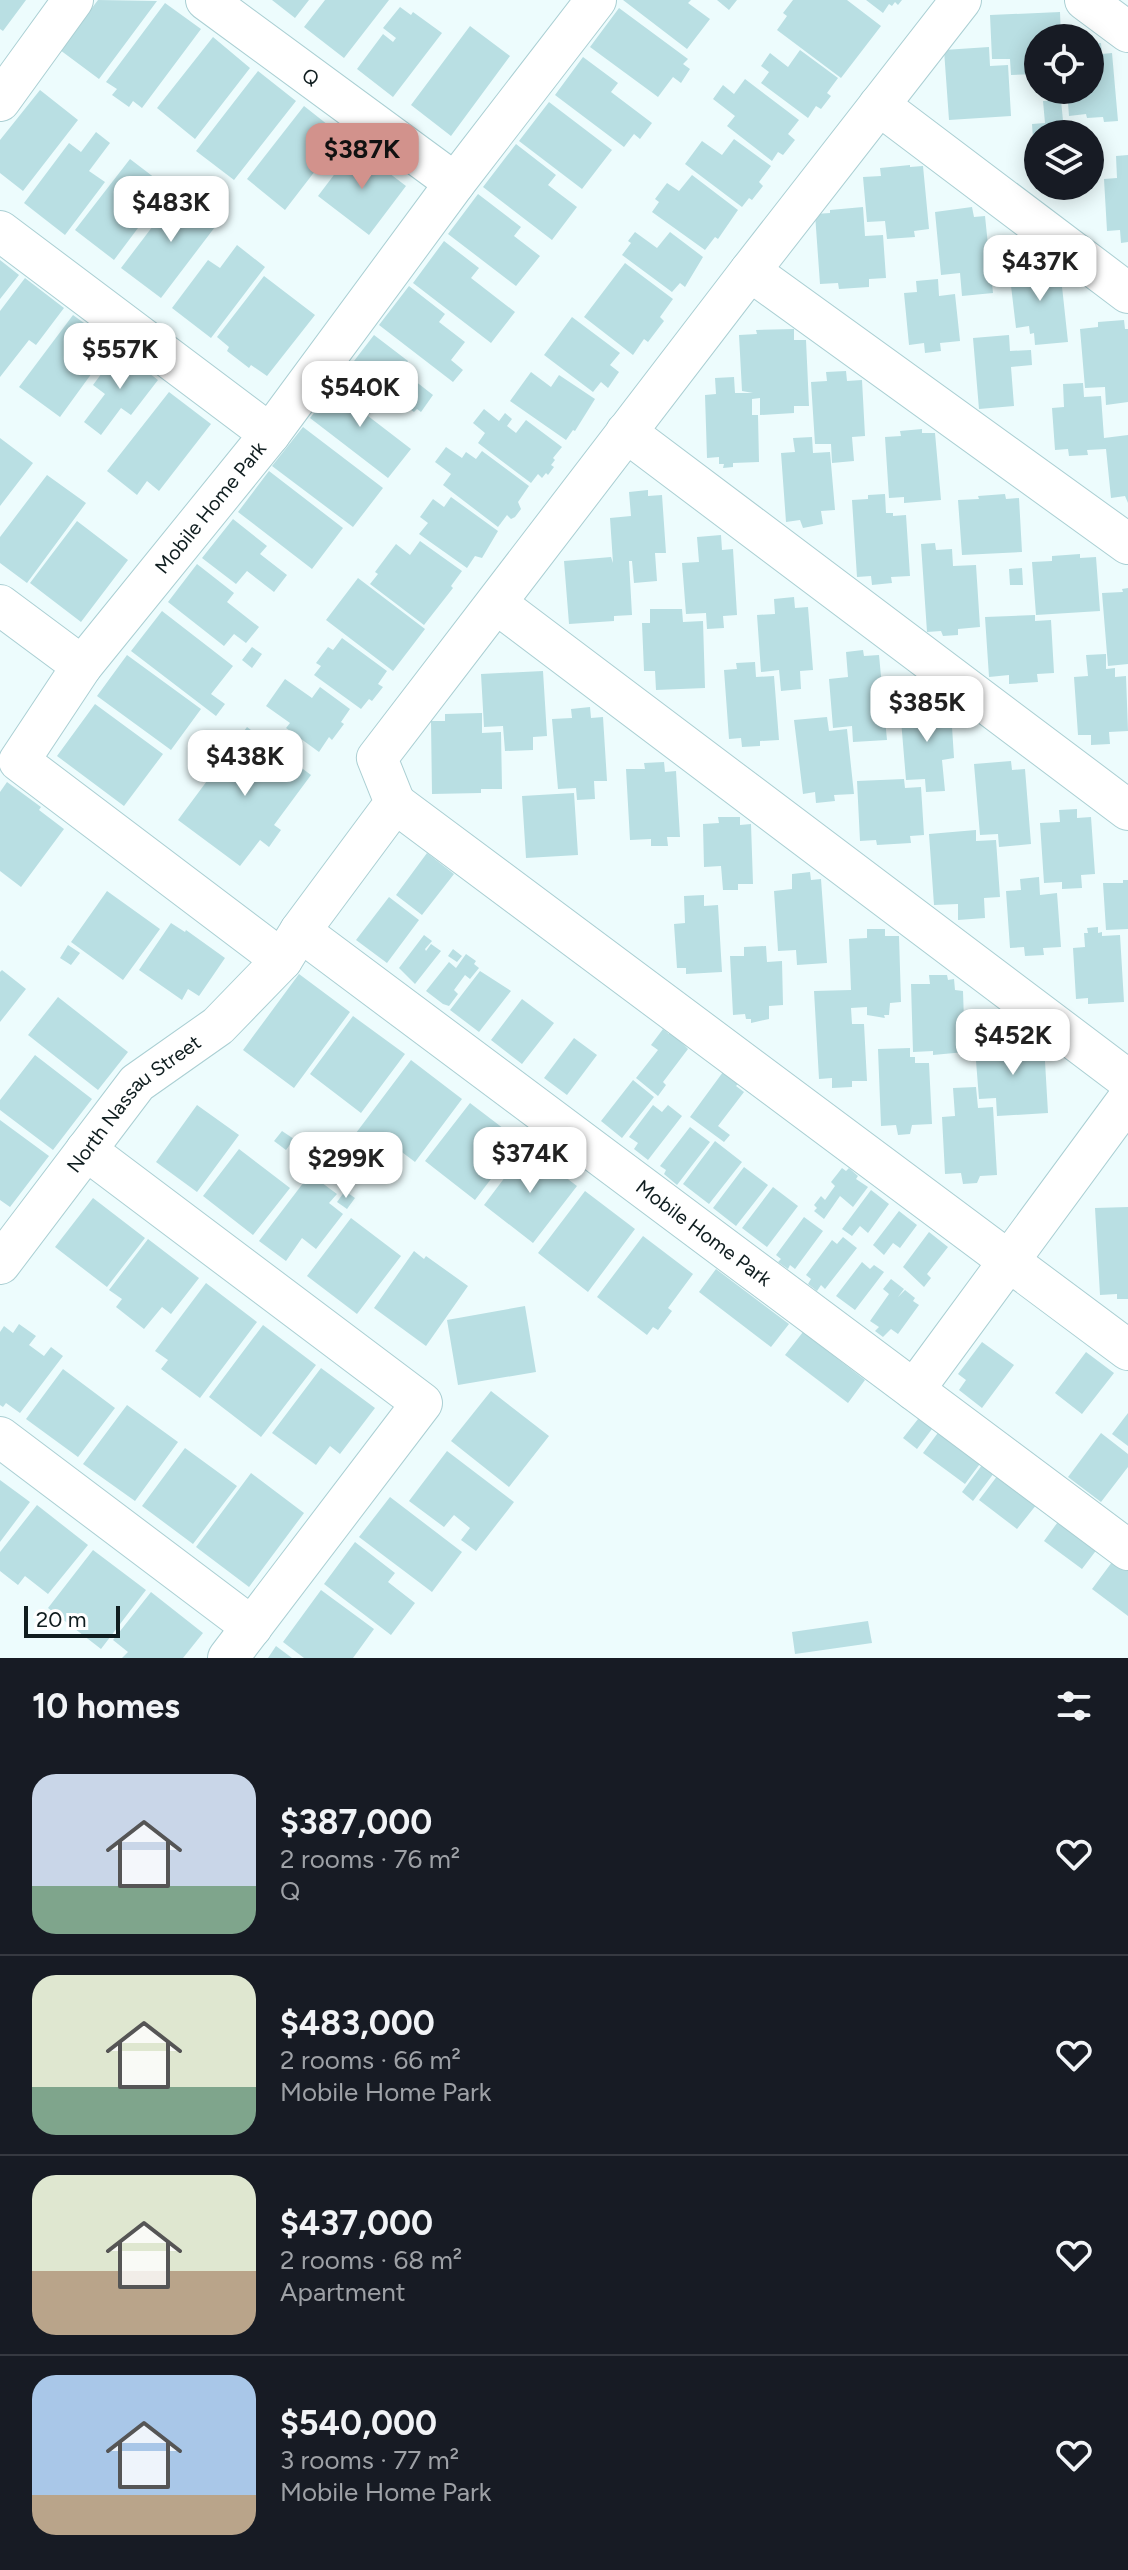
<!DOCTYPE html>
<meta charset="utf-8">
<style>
body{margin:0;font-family:Figtree,sans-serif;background:#242831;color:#f1f3f6;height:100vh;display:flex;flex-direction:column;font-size:30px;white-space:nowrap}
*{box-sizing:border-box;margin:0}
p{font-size:26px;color:#9ea1a6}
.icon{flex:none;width:44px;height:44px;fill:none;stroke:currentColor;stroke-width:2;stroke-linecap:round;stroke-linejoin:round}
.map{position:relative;height:1658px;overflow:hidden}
.sheet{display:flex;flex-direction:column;background:#171b24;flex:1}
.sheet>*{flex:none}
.fabs{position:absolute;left:1024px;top:24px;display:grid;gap:16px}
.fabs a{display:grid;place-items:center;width:80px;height:80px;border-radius:50%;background:#171b24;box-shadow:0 4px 20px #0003;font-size:40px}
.scale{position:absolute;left:24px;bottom:20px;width:96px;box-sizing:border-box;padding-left:8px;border:4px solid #0f1d1f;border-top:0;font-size:22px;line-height:28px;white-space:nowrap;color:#0f1d1f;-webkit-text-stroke:6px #fff;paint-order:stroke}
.price{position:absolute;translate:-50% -68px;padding:0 18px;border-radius:16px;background:#fff;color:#222;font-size:26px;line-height:52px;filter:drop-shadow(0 2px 4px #0008)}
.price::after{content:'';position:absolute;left:50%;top:48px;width:24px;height:18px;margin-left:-12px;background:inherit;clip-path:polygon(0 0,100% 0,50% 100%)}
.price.current{background:#d2928c;color:#111}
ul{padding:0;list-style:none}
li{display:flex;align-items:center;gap:24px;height:200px;padding:0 32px}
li+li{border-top:2px solid #363941}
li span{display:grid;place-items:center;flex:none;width:224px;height:160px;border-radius:24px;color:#555}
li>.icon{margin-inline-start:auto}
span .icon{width:96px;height:96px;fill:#fffc;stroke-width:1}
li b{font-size:34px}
h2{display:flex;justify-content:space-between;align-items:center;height:96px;padding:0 32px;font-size:34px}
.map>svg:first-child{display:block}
.building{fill:#b9dfe3}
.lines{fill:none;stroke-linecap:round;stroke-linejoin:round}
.minor-casing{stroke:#aacfd3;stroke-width:42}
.minor{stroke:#fff;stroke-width:40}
.labels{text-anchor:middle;stroke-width:6;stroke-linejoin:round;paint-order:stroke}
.street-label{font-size:20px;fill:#0f1d1f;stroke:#fff}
</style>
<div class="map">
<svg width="1128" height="1658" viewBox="0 0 1128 1658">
<rect width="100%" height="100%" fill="#edfcfd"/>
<path class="building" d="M0 0H26L3 31 0 29Z
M98 0 157 1 99 79 60 50Z
M272 0H309L295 18Z
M325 0H389L344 58 304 27Z
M623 0H691L688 3 710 19 687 49Z
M717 0H737L729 10Z
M793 0H847L881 26 841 78 777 30 787 16 783 13Z
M866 0H902L898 5 895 2 892 6 889 4 883 13Z
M165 3 201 29 142 108 133 101 129 107 112 95 117 89 106 82Z
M400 7 411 15 413 12 442 33 393 97 357 69 383 34 393 42 396 38 383 28Z
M619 8 688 59 683 64 690 69 681 83 673 77 658 97 590 47Z
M1060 12 1061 38H1038V74L1011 75 1010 59H992L990 15Z
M470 26 510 56 451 136 411 105Z
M213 37 250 68 195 139 157 108Z
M1101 43 1102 54 1112 53 1118 121 1104 122 1103 117 1087 118 1086 114 1069 116 1067 90H1090V44Z
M989 47 990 66 1008 65 1011 116 949 120 944 50Z
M800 50 838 78 827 93 831 96 821 109 816 106 808 118 761 83 769 72 761 66 770 53 788 67Z
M583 57 618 83 611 92 652 123 640 139 634 134 624 147 555 95Z
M258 71 296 101 234 180 196 151Z
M745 79 799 120 788 134 795 140 783 155 778 152 772 161 727 126 735 116 713 99 723 85 734 94Z
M40 90 78 120 23 191 0 173V140Z
M1061 100 1064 131 1082 130 1083 134H1038V182H1036L1032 124 1045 123 1043 101Z
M549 102 612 150 582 189 519 141Z
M304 106 342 136 285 210 247 179Z
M96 132 110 143 89 171 105 182 65 235 24 203 69 143 81 152Z
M734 139 771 166 759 182 763 186 752 200 749 198 742 207 685 164 702 141 722 155Z
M516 144 556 175 548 185 577 207 552 240 483 187Z
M355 147 406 186 369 235 318 196Z
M1128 155V242L1121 243 1120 230 1107 231 1104 179 1117 178 1116 156Z
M130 159 168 188 114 260 75 230Z
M910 165V167L923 166 929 229 914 231 915 237 887 239 885 221 867 222 863 177 881 176 880 168Z
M692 175 738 210 718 239 715 237 705 250 652 212 659 202 655 199 667 183 679 191Z
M1049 186H1068V190L1049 192Z
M181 189 221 219 161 298 121 268Z
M478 194 521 227 514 236 540 256 516 286 448 234Z
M863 207 865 236 883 235 886 278 869 279V287L839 289 838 283 820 284 815 214 830 213V210Z
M972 207 974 217 985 216 993 293 962 296 960 273 941 275 935 212Z
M635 232 657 248 670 232 703 257 685 287 680 283 672 292 622 255 631 243 628 241Z
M444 241 479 268 471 278 515 312 491 343 413 283Z
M237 245 265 267 211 338 172 308 208 260 220 268Z
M0 260 19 275 0 299Z
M625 263 673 299 660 317 664 321 648 342 644 339 633 355 584 317Z
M1045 263 1046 269 1060 268 1068 342 1035 345 1034 333 1030 334 1029 326 1016 328 1009 269Z
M264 276 315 315 267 376 251 365 249 368 227 351 229 347 217 337Z
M25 278 64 308 36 345 29 340 0 377V311Z
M938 279 939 296 955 294 960 341 940 343 941 351 925 353 924 343 909 345 904 293 917 292 916 281Z
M409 286 445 314 439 322 465 342 451 360 463 370 453 382 379 325Z
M73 315 113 344 60 417 19 387Z
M572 317 620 353 610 365 619 372 608 388 601 382 593 392 544 355Z
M1124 320 1125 329H1128V402L1106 405 1105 387 1085 388 1080 329 1098 327V322Z
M794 329V340H806L809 406H794V413L760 415V398L752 399V415H758L759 462 733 463V467L723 468 724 464H719V457L707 458 705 395 716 394 715 378 734 377 735 393H753L742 391 739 335 757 334 756 330Z
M374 335 408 361 401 370 433 395 421 412 417 409 414 412 407 407 409 403 403 399 393 412 344 374Z
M1009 335 1010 351 1031 350 1032 365 1011 367 1014 406 979 409 973 338Z
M119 350 158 380 131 415 121 408 101 435 84 422 105 394 93 385Z
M846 371 847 381 862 380 865 436 852 437 854 461 832 463 831 444H815L811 382 827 381 826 372Z
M531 372 551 387 559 375 595 399 575 431 573 430 566 440 510 401Z
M340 379 375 407 368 416 411 449 388 478 310 418Z
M1083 383 1084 397 1101 396 1104 438 1128 435V503L1125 496 1111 498 1106 449 1087 450 1088 455 1069 456 1068 449 1055 450 1052 408 1064 407 1063 384Z
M169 392 211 424 159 491 147 481 137 495 107 471Z
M484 409 499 421 505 413 512 419 507 426 516 433 526 420 562 447 553 458 555 460 551 465 554 467 548 475 546 473 542 478 538 474 531 483 478 443 485 433 473 423Z
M303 427 383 488 353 527 272 466Z
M922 429V433H935L941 500 904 503V497L889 498 885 437 901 436 900 431Z
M812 437 813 453 830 452 835 510 821 511 823 524 803 528 800 520 786 522 781 453 795 452 793 438Z
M0 438 33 463 0 506Z
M446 447 462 458 466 452 476 459 482 451 529 486 518 502 521 509 515 517 511 519 507 515 498 527 443 485 451 474 435 462Z
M269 471 343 528 312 569 238 512Z
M47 475 86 503 27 583 0 563V537Z
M648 490V496L662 495 666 553H655L657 581 634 583 632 561H629L632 615 614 616V621L569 624 564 561 611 557 613 563 610 518 631 516 629 492Z
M885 494 886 513H893V516L906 515 910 576 891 577 892 583 872 585 871 576 857 577 852 500 868 499V495Z
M1005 494 1006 499 1019 498 1022 552 962 555 958 500 979 499 978 496Z
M451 497 498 531 482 558 475 556 467 568 419 534 428 523 420 517 433 499 444 507Z
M233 519 267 546 260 554 287 575 274 592 247 571 236 584 202 558Z
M77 521 128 560 81 622 30 583Z
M721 535 722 550 733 549 737 615 723 616 724 628 707 629 706 613 686 614 682 563 699 562 697 537Z
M420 541 462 571 451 586 453 588 424 625 370 584 378 574 375 572 396 544 410 555Z
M935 543 936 550 952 549 953 566 976 565 980 627 958 629V635L943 636 941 631 927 632 921 544Z
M1080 554V558L1096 557 1100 611 1036 615 1032 562 1052 561V556Z
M197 564 234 593 227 602 259 627 246 643 234 634 224 646 168 602Z
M1022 568 1023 585H1010L1009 569Z
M358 578 425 629 393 671 326 620Z
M1128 588V664L1108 666 1102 593 1123 592 1122 589Z
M794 597 795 608 808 607 813 670 800 671 801 689 781 691 779 670 761 672 757 615 775 614 774 599Z
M650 609H682L683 622 703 621 705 688 656 690 655 671H644L642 623H650Z
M162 611 233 666 211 694 225 704 216 716 131 651Z
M1035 615V621L1051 620 1054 673 1037 674 1038 682 1009 684V675L989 677 985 617Z
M342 638 387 671 378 684 383 687 372 701 369 699 361 709 314 675 321 666 316 663 328 647 333 650Z
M252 647 262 654 252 668 242 660Z
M863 650 864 656 879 655 887 740 853 742 852 726 833 728 829 679 848 677 846 652Z
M1106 654V669L1115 668V677L1126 676 1128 731 1109 732 1110 744 1091 745V735H1078L1074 677 1088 676 1086 655Z
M127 655 201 709 171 750 97 696Z
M755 662 756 677 774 676 779 740 760 741V746L742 747 741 738 729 739 724 670 737 669 736 663Z
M543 671 547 736 533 737V750L505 751 503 726 484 727 481 674Z
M285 679 312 698 320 687 350 709 341 722 344 724 332 740 329 737 319 752 286 728 290 723 266 706Z
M95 704 163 754 124 806 57 756Z
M940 704V712L951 711 954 758 942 760 945 791 926 792 925 779 906 780 900 708Z
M590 707 591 718 603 717 607 781H594L595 799 577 800 576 788 558 789 552 719 572 718 571 709Z
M482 713V733L501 732 502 789H481V793L432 794 431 721H445V714Z
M827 717 829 731 847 729 854 794 834 795 835 801 816 803 815 792 803 794 794 720Z
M247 727 311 775 274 825 281 830 269 847 260 840 240 866 178 820Z
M1011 761 1012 770 1025 769 1031 844 999 847 998 834 980 835 974 764Z
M664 762 665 772 676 771 680 837H667L668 846H651V839L630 840 626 769H645L644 763Z
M904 779 905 788 921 787 924 835 910 836 911 843 877 845 876 840 860 841 857 781Z
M7 782 41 807 39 810 64 829 21 887 0 871V792Z
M574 793 578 855 526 858 522 796Z
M1077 809V818L1091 817 1095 874 1081 875 1082 888 1062 889V882L1044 883 1040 823 1060 822 1059 810Z
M718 817H740V825L751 824 753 884H738V890H723L721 866 704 867 703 824 719 823Z
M976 830V841L996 840 1000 897 984 898 985 918 958 920V904L934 905 929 834Z
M427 853 454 874 422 915 396 895Z
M810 872 811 880 821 879 827 963 797 965 796 950 778 951 774 891 792 889V874Z
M1039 877 1040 895 1057 893 1061 947 1043 948 1044 955 1025 956 1024 947 1010 948 1006 891 1021 890 1020 879Z
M1123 880H1128V929L1106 930 1103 883H1123Z
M107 891 160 929 123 980 71 942Z
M704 895V906L718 905 722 972 686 974V968H677L674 924 685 923 684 896Z
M389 897 419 920 387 963 356 940Z
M171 923 185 932 186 930 225 958 199 996 188 989 182 1000 139 970Z
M1098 927V933L1102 932V936L1120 935 1124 1002 1088 1004V998L1076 999 1073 948 1085 947 1084 933H1088L1087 928Z
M867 929H885V936H899L901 1002 890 1003 889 1015H884L885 1018 867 1015V1007L851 1008 852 1024H864L867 1081H852V1087L832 1088V1078L819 1079 814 991 851 990 849 939 867 938Z
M424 935 432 941 425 949 426 951 431 944 441 951 415 984 399 968Z
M68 945 80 953 71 965 60 958Z
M766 946 767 962 782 961 783 1005 769 1006V1019L751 1023V1019H746L745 1014 733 1015 730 956H744V947Z
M453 949 462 956 457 962 448 956Z
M466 954 476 961 474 964 479 968 470 979 465 975 454 990 458 994 449 1006 443 1004 426 991 449 962 456 968Z
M2 970 26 989 0 1022V972Z
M480 971 511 991 479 1032 450 1010Z
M299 974 350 1012 294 1088 243 1050Z
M929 975H947L948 980 954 979 955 990 963 991 965 1052 933 1055V1051L913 1052 911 984H930Z
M58 997 128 1052 98 1090 28 1035Z
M522 999 554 1023 522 1064 491 1040Z
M353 1016 405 1054 361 1113 310 1074Z
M663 1029 669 1034 671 1031 688 1049 663 1082 666 1085 658 1096 636 1078 658 1050 651 1045Z
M574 1038 597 1055 567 1095 544 1078Z
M1029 1041V1045L1044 1044 1048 1113 997 1116 996 1098 979 1099 975 1048 994 1046 993 1043Z
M910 1048V1057H915V1063H929L932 1124 912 1125 910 1134 898 1135 896 1125 881 1126 878 1049Z
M35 1055 92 1099 53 1150 0 1110V1100Z
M411 1060 462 1099 415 1162 378 1134 370 1144 356 1133Z
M723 1072 738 1084 736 1086 744 1092 718 1126 730 1135 724 1142 690 1117Z
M633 1080 654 1097 622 1138 601 1121Z
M976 1087 978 1108 993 1107 997 1175 980 1176 977 1183 963 1184 961 1173 945 1174 942 1117 955 1116 953 1088Z
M470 1103 520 1141 475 1200 425 1161Z
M197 1105 239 1135 197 1192 156 1162Z
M653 1105 662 1112 668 1105 682 1116 648 1160 634 1149 638 1143 629 1137Z
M0 1120 49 1156 10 1207 0 1200Z
M690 1127 710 1142 677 1185 664 1174 666 1170 660 1166Z
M282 1131 294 1139 286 1150 274 1141Z
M715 1141 742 1162 709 1204 683 1184Z
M527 1148 577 1186 533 1243 484 1205Z
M239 1149 290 1188 253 1235 203 1196Z
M744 1167 768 1185 736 1226 713 1208Z
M842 1168 846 1171 849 1168 858 1176 856 1179 868 1187 853 1207 840 1196 824 1219 814 1211 817 1208 814 1205 821 1196 825 1200 835 1186 831 1182Z
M310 1174 337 1194 329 1203 343 1214 316 1249 302 1238 286 1261 259 1241Z
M773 1187 798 1206 767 1247 742 1228Z
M871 1190 889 1204 868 1233 860 1226 852 1236 842 1229Z
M345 1191 355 1198 347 1209 337 1202Z
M585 1191 635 1229 588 1292 538 1253Z
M93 1198 145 1238 107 1287 55 1247Z
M1128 1207V1299H1117V1294L1100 1295 1095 1208Z
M899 1211 917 1225 900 1248 893 1243 884 1255 873 1245Z
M804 1217 823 1231 795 1269 790 1265 788 1269 778 1262 781 1259 776 1255Z
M351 1218 401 1256 357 1314 307 1276Z
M929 1232 948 1247 927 1274 931 1278 924 1287 903 1267Z
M643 1236 693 1274 668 1308 672 1311 658 1330 653 1327 647 1335 597 1297Z
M843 1237 857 1248 825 1289 821 1285 817 1291 808 1284 811 1279 806 1275 832 1240 837 1244Z
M148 1239 199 1278 171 1314 162 1307 144 1329 116 1307 122 1299 109 1290Z
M414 1251 424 1259 426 1256 468 1286 426 1346 374 1308Z
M862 1262 870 1269 874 1265 884 1272 855 1310 836 1296Z
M716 1269 789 1324 771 1347 699 1292Z
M891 1279 904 1289 898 1297 905 1290 915 1298 913 1301 919 1305 898 1334 891 1329 883 1337 875 1331 879 1327 870 1321 889 1294 883 1289Z
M206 1283 257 1322 200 1398 161 1369 168 1360 155 1351Z
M525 1306 536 1372 458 1385 447 1320Z
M19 1324 36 1336 29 1345 44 1356 51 1347 63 1356 20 1413 6 1403 3 1407 0 1405V1332L4 1326 13 1333Z
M263 1325 316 1365 261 1437 209 1397Z
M803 1332 865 1380 848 1403 785 1355Z
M982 1342 1014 1365 982 1408 959 1390 966 1380 958 1374Z
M1086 1352 1114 1373 1082 1414 1055 1393Z
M321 1368 375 1408 340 1454 330 1446 316 1465 272 1433Z
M63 1369 115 1408 78 1457 26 1419Z
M491 1391 549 1436 509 1487 451 1441Z
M127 1405 178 1442 135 1501 83 1464Z
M1128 1413V1446L1112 1434Z
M922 1414 935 1425 917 1449 903 1438Z
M940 1430 982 1461 965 1484 923 1453Z
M1101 1433 1128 1454V1467L1101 1502 1068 1477Z
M185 1448 237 1486 193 1544 142 1506Z
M447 1451 514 1502 476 1551 461 1540 470 1528 454 1515 444 1527 409 1501Z
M985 1461 997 1469 973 1501 962 1492Z
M251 1473 304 1513 249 1587 196 1547Z
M998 1475 1037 1504 1017 1529 979 1500Z
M0 1480 30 1502 0 1542Z
M390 1497 462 1552 432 1592 359 1537Z
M37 1505 88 1545 48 1594 25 1576 18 1585 0 1571V1552Z
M1060 1519 1098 1548 1082 1569 1044 1541Z
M355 1542 395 1573 388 1582 415 1603 391 1635 324 1584Z
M93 1550 146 1590 101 1649 48 1608Z
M1115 1558 1128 1568V1616L1092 1589Z
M321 1590 374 1629 353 1658H304L283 1642Z
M151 1592 203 1633 183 1658H122L128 1652 113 1640Z
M868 1621 872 1643 795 1654 792 1632Z
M276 1646 292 1658H268Z"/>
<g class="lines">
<defs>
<g id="minor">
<path id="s1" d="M206 0 455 183"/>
<path d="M1085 0 1128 32"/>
<path d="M0 101 73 0"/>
<path d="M879 105 1128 293"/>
<path d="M0 231 270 434"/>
<path d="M750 271 1128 544"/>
<path d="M626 432 1128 810"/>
<path d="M497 604 1128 1080"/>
<path d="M0 605 82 666 19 761 282 960"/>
<path id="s2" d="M82 666 270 434 455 183 596 0"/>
<path d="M395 803 1128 1350"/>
<path id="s3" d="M300 931 1128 1550"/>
<path d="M86 1150 422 1403 228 1658"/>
<path id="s4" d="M0 1264 137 1083 218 1026 282 960 300 931 395 803 377 758 750 271 961 0"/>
<path d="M914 1390 1128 1099"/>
<path d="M0 1437 252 1627"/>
</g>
</defs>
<use href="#minor" class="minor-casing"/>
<use href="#minor" class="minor"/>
</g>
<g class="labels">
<g class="street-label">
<text dy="7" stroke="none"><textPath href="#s1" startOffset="130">Q</textPath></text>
<text dy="7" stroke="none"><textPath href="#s2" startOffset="204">Mobile Home Park</textPath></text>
<text dy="7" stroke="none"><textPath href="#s4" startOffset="210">North Nassau Street</textPath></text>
<text dy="7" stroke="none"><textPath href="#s3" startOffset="504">Mobile Home Park</textPath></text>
</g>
</g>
</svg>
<div class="fabs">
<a><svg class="icon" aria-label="locate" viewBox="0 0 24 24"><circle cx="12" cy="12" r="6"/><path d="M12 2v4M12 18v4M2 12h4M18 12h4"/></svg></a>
<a><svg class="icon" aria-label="layers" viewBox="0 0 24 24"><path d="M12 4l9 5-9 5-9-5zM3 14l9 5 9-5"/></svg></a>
</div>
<div class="scale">20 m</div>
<b class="price current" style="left:362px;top:191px">$387K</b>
<b class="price" style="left:171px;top:244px">$483K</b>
<b class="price" style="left:1040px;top:303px">$437K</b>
<b class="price" style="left:120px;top:391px">$557K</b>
<b class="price" style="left:360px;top:429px">$540K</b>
<b class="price" style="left:927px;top:744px">$385K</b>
<b class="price" style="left:245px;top:798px">$438K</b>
<b class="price" style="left:1013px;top:1077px">$452K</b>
<b class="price" style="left:530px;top:1195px">$374K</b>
<b class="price" style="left:346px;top:1200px">$299K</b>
</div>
<section class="sheet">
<h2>10 homes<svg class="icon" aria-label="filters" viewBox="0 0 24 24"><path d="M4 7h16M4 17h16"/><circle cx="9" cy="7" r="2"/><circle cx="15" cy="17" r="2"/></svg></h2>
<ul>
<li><span style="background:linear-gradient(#c9d6e8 70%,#7fa58c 0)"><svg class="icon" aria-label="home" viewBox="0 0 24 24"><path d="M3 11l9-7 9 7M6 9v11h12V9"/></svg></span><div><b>$387,000</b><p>2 rooms · 76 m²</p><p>Q</p></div><svg class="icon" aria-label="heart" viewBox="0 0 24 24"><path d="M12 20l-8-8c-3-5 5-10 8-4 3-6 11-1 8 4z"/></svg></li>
<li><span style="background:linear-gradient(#dfe7d0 70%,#7fa58c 0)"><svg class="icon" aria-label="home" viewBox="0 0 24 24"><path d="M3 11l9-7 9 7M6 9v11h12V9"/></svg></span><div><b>$483,000</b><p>2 rooms · 66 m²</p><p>Mobile Home Park</p></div><svg class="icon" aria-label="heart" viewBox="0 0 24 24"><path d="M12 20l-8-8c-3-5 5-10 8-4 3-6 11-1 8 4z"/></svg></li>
<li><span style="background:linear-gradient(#dfe7d0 60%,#b9a48a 0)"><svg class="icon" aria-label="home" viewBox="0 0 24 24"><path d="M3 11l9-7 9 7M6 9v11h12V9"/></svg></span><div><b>$437,000</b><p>2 rooms · 68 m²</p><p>Apartment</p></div><svg class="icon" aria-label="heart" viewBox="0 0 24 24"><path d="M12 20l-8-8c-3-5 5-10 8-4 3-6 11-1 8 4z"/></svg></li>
<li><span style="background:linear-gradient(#a9c7e8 75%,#b9a48a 0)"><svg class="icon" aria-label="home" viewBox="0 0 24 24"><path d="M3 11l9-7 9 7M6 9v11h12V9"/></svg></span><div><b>$540,000</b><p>3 rooms · 77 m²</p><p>Mobile Home Park</p></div><svg class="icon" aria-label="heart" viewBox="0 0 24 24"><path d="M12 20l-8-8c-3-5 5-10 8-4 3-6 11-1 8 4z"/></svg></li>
</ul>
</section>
